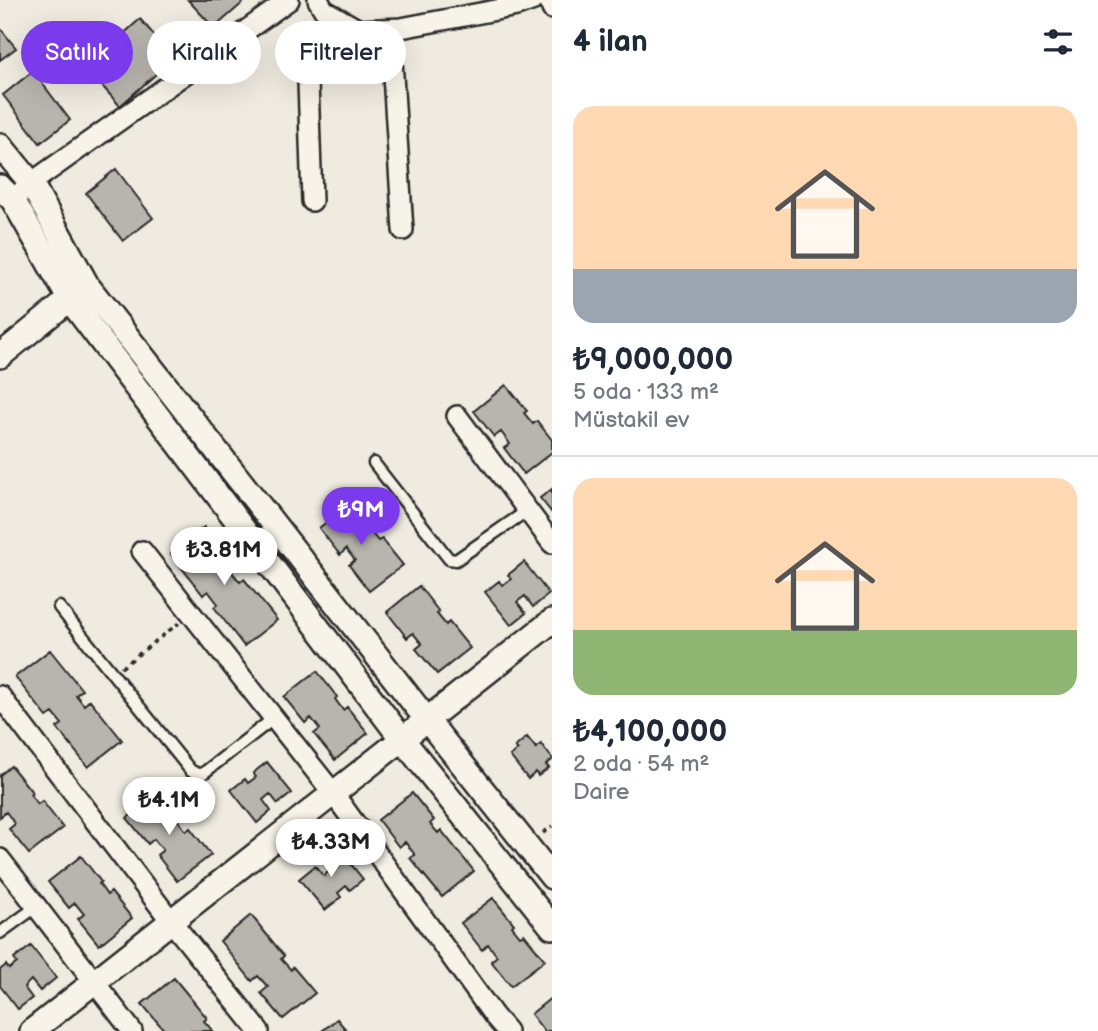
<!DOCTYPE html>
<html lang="tr">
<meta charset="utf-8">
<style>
body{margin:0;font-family:"Balsamiq Sans",sans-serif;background:#f2f2f3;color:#1f2937;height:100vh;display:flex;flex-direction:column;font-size:26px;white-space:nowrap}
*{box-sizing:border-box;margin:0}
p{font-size:23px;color:#747a83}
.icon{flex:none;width:38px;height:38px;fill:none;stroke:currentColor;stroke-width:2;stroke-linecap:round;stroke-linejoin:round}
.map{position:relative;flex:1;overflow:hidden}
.side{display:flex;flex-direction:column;background:#fff;width:546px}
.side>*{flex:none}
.banner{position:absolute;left:21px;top:21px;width:425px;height:63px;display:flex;gap:14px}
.price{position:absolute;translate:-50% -60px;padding:0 16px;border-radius:24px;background:#fff;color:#222;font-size:23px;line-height:46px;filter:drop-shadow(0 2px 4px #0008)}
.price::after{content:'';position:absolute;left:50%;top:42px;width:21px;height:16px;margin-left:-10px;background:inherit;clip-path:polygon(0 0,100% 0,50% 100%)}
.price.selected{background:#7c3aed;color:#fff}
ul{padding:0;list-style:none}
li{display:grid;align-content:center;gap:14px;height:371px;padding:0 21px}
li+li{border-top:2px solid #e0e1e3}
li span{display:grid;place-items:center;height:217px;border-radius:21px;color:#555}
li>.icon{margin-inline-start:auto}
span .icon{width:126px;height:126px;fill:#fffc;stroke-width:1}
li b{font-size:30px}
h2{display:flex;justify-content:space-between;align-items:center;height:84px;padding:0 21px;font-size:30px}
.chip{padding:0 24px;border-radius:32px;background:#fff;box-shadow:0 7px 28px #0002;font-size:24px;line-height:63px}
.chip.selected{background:#7c3aed;color:#fff}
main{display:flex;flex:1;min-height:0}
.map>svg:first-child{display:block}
.building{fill:#b8b5ae;stroke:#2b2b2b;stroke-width:2}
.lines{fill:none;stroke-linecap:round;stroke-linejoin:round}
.service-casing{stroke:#2b2b2b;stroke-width:15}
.minor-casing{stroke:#2b2b2b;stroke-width:24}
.tertiary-casing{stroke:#2b2b2b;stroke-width:28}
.path{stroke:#2b2b2b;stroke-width:3.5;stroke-dasharray:5 5;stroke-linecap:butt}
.service{stroke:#f7f3e8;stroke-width:10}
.minor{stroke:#f7f3e8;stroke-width:19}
.tertiary{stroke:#f7f3e8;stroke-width:23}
</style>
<main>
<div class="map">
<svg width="552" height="1031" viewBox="0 0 552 1031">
<rect width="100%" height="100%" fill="#efebe0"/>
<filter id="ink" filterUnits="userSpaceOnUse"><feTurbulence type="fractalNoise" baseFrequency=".0143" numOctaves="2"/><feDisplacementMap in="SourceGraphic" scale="14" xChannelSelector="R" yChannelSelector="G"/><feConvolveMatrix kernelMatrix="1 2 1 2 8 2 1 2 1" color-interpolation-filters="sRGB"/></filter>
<g filter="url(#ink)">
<path class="building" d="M188 0H246L214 28Z
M140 19 174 58 120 106 86 68Z
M0 28 16 48 0 60Z
M33 71 70 120 40 143 3 95Z
M116 169 153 218 123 241 86 193Z
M506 385 527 411 524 413 533 424 537 421 552 440V452L524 474 504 448 510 444 501 432 494 437 474 411Z
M552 489V513L540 498Z
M352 503 372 529 370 531 378 541 382 539 403 565 369 591 349 565 355 560 346 549 340 555 319 528Z
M204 527 235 568 231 571 240 582 244 579 277 620 244 646 214 607 218 604 208 591 203 595 171 554Z
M524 562 549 594 533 607 525 596 517 602 526 613 511 625 485 592 499 581 502 585 511 579 508 575Z
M419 586 439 612 437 614 446 625 449 622 470 648 437 674 416 649 422 644 413 633 407 638 387 612Z
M50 650 82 690 76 695 84 705 90 700 122 740 88 767 57 728 62 724 53 713 47 717 15 677Z
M317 671 337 697 335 699 343 710 347 707 368 733 335 760 314 734 320 729 311 718 305 723 284 697Z
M527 737 536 748 541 744 552 758V760L546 765 549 768 538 776 536 772 528 779 510 756 518 750 515 747Z
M267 762 292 793 278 804 270 794 263 800 271 811 257 823 231 790 245 779 248 783 256 777 253 773Z
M11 766 32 792 30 794 38 804 42 801 63 828 29 854 9 829 15 824 6 812 0 817V775Z
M160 793 180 818 178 820 186 831 190 828 211 855 177 881 157 855 163 850 154 839 148 844 127 818Z
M412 793 434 820 430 824 438 833 441 830 474 871 442 897 410 858 415 855 405 842 399 847 378 820Z
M337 847 363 879 350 890 346 886 338 893 341 897 325 910 299 879 315 866 324 876 331 869 322 859Z
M81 856 101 882 99 884 107 895 111 892 132 918 99 945 78 919 84 914 75 903 69 908 48 882Z
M493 898 514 924 512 926 520 936 524 934 545 960 511 986 491 961 497 956 488 944 482 950 461 923Z
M251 915 284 956 281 959 291 970 293 967 315 993 283 1019 261 993 268 987 258 976 252 981 220 941Z
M31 946 56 978 40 991 31 980 24 987 32 998 18 1009 0 986V970L6 965 9 969 17 963 14 959Z
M174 978 207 1018 204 1021 213 1031H165L142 1004Z
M552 997V1031H544L531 1014Z
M337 1019 347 1031H322Z"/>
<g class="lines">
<defs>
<path id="service" d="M374 463 449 559 456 560 528 510
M59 607 191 771 201 775 274 718
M0 933 36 907"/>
<path id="minor" d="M318 0 324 10 359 30 401 28 517 6 534 0
M550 0 552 9
M390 29 403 230
M21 192 31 183 289 0
M312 201 307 52 314 37 335 16
M457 416 552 543
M142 551 333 793 494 1016 507 1031
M0 696 171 921 259 1031
M0 859 132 1031"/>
<path id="tertiary" d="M0 145 31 183 87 285 427 720 552 877
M0 187 13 200 70 300 402 739 552 927
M0 356 82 289
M32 1031 552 621"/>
</defs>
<use href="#service" class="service-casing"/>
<use href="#minor" class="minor-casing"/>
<use href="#tertiary" class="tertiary-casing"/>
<path class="path" d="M121 668 179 623
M543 833 552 826"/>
<use href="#service" class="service"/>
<use href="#minor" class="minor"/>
<use href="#tertiary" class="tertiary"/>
</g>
</g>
</svg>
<b class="price selected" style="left:361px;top:547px">₺9M</b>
<b class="price" style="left:224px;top:587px">₺3.81M</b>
<b class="price" style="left:169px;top:837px">₺4.1M</b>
<b class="price" style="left:331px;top:879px">₺4.33M</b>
<div class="banner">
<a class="chip selected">Satılık</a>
<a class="chip">Kiralık</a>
<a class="chip">Filtreler</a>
</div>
</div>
<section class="side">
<h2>4 ilan<svg class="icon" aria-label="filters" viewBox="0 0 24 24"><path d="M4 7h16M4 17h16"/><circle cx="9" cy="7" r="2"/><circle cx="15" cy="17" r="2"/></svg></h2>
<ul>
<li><span style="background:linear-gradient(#ffd9b3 75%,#9aa5b1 0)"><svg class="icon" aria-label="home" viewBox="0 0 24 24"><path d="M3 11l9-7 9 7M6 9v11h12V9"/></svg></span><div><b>₺9,000,000</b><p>5 oda · 133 m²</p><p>Müstakil ev</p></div></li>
<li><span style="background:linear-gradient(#ffd9b3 70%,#8fb573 0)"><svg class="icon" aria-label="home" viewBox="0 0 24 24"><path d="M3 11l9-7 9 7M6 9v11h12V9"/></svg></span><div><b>₺4,100,000</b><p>2 oda · 54 m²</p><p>Daire</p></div></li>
</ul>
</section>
</main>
